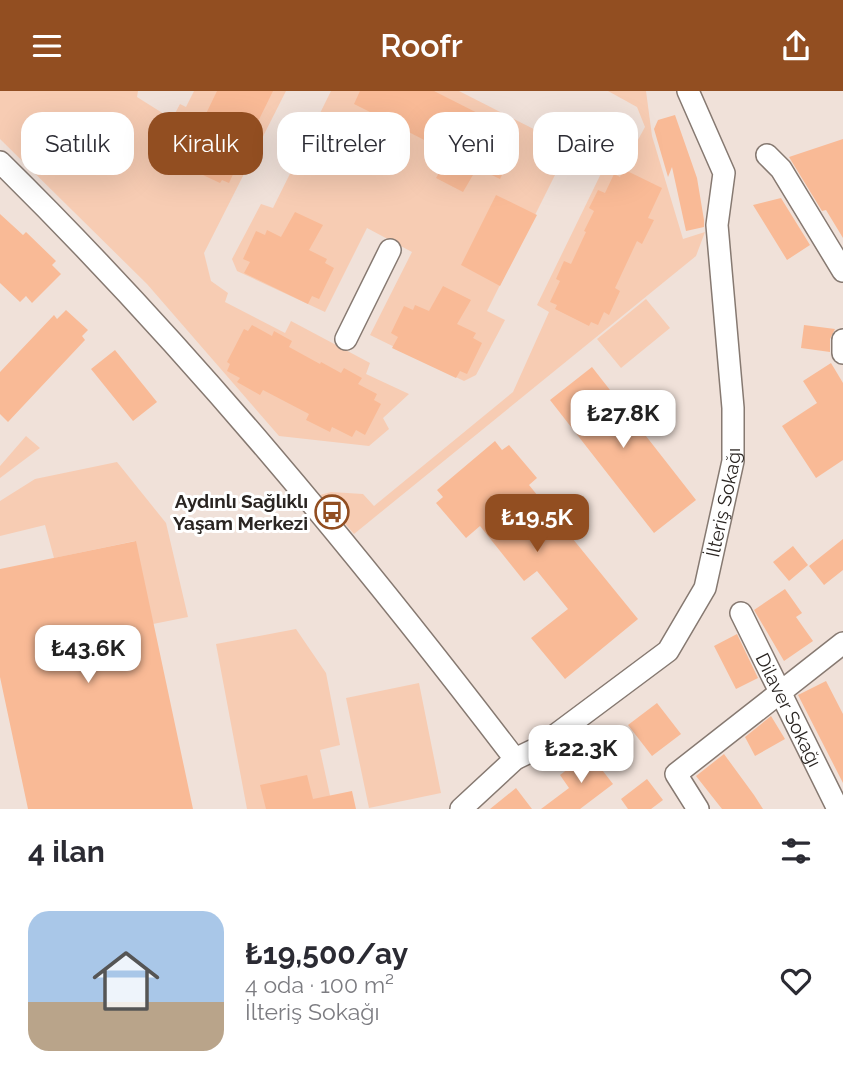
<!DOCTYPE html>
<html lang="tr">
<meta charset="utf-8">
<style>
body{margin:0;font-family:Raleway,sans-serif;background:#f7f7f7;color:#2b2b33;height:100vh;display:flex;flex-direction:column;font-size:26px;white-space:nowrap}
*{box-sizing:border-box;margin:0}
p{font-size:23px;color:#7c7c81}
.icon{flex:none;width:38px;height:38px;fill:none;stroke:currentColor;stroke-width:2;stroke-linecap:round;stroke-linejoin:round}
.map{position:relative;height:718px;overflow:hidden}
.drawer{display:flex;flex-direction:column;background:#fff;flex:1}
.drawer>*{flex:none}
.hud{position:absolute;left:21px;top:21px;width:802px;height:63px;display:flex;gap:14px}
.price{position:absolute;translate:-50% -60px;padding:0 16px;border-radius:14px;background:#fff;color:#222;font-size:23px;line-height:46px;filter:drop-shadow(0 2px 4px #0008)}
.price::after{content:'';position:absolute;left:50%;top:42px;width:21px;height:16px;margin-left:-10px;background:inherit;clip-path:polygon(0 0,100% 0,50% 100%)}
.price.current{background:#924e21;color:#fff}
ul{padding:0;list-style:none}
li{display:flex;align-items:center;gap:21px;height:175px;padding:0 28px}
li span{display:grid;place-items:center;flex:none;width:196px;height:140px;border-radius:21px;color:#555}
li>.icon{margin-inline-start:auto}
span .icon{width:84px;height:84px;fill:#fffc;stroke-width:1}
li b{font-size:30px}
h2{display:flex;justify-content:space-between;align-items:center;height:84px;padding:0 28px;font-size:30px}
.tag{padding:0 24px;border-radius:21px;background:#fff;box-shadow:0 7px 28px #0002;font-size:24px;line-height:63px}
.tag.current{background:#924e21;color:#fff}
header{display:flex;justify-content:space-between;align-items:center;height:91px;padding:0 28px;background:#924e21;color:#fff;font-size:32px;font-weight:600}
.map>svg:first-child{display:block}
.green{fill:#f7ccb3}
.building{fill:#f9ba96}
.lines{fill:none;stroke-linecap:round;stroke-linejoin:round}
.minor-casing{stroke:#867971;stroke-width:24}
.minor{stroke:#fff;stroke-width:21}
.labels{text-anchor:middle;stroke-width:6;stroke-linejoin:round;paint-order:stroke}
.poi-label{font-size:19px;font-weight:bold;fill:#2a2522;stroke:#fff;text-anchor:end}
.street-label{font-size:19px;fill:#2a2522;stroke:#fff}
</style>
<header><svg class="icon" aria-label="menu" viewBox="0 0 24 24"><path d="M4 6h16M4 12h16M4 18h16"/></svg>Roofr<svg class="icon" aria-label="share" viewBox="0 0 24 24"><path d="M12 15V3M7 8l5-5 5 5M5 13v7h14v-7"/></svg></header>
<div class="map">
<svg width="843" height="718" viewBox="0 0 843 718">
<rect width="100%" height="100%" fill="#f0e1d9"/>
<path class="green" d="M0 0H138L137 6 172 28 180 13 186 16 194 0H286L204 162 211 190 228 202 225 211 285 242 291 230 370 272 366 283 409 303 383 327 389 338 369 355 279 345 147 193 0 48Z
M331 0H459L569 56 487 220 505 229 476 284 464 290 370 244 412 161 367 137 325 221 237 180 232 168 261 113 273 117Z
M608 0H646L652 45 683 148 705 141 696 165 354 443 320 404 331 401 363 403 374 415 513 301 549 221 537 214 612 60 628 67 645 36 637 16Z
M646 208 670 237 621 277 597 248Z
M26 345 40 357 0 387V375Z
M117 371 166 432 188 526 153 533 135 450 54 467 45 434 0 445V410L35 388Z
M296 538 326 582 340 654 320 659 333 718H247L216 553Z
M419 592 441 702 369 717 346 607Z"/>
<path class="building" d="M217 0H273L246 55 251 58 240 82 235 79 229 92 222 89 220 92 186 76 188 72 182 69 192 48 187 46 196 28 202 31Z
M360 0H434L515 41 509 52 516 55 500 88 477 77 463 101 436 87 450 63 432 53 399 36 385 61 358 46 372 22 354 13Z
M675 24 697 87 704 129V136L686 140 672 76 668 86 654 38 658 29Z
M843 48V147L826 119 822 120 789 66Z
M623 78 662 97 648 127 654 129 642 153 637 150 615 197 620 200 609 224 604 221 598 234 591 231 589 235 555 218 557 214 550 211 560 190 556 188 564 170 571 173 586 141 584 140 594 120 589 117 598 99 605 102 614 83 620 86Z
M496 104 537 124 500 195 461 174Z
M781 107 810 154 787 169 753 114Z
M295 121 323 134 309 159 327 168 325 172 334 177 319 208 312 205 308 213 244 182 250 171 243 168 256 140 265 144 267 139 281 146Z
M0 123 23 144 26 141 56 170 52 174 61 183 32 212 26 205 20 211 0 192Z
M443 195 471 209 457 233 476 242 473 247 482 252 467 283 460 280 456 287 392 257 398 246 391 242 404 215 413 219 415 214 429 220Z
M66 219 88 239 82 245 85 249 8 331 0 323V281L54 224 57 228Z
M252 234 272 245 274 240 292 250 289 256 320 273 321 271 341 282 344 277 362 287 358 293 377 303 374 309 381 313 365 344 356 339 352 346 332 336 330 341 306 329 309 323 263 299 260 304 237 291 240 287 227 280 230 273 227 271 244 238 248 240Z
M804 234 835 238 830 248V261L801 257Z
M115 259 157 311 133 330 91 278Z
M831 272 843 292V369L816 387 782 335 817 312 803 290Z
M592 276 696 409 654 442 550 309Z
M495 350 502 359 509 354 537 387 529 394 638 528 565 588 531 547 568 518 537 480 524 490 480 435 466 447 436 412 443 406 437 399Z
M843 448V479L824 494 809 475Z
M136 450 193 718H28L0 586V478Z
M793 455 808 474 789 490 773 471Z
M785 498 802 522 796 526 813 550 784 570 754 519Z
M737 543 758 587 736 598 714 555Z
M826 590 843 623V692L798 604Z
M657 612 681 643 652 665 628 634Z
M771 625 785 648 755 665 745 646Z
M589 662 613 693 580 718H541L569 697 560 684Z
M724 663 754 704 763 718H722L696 685Z
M307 684 313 708 352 700 356 718H266L260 694Z
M647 688 663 709 651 718H628L621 708Z
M516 697 532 718H490Z"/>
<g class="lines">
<defs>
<g id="minor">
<path d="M767 64 781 78 843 180"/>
<path d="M0 71C187 255 356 460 515 668"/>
<path d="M346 248 390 159"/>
<path d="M843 249V262"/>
<path id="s1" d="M741 522 838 718"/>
<path id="s2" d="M461 718 515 668 538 657 668 560 705 497 733 370V317L717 134 724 82 688 0"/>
<path d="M698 718 676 683 843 552"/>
</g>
</defs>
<use href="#minor" class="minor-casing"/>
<use href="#minor" class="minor"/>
</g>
<defs>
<symbol id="bus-ring" viewBox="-11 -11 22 22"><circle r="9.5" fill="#fff" stroke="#924e21" stroke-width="1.5"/><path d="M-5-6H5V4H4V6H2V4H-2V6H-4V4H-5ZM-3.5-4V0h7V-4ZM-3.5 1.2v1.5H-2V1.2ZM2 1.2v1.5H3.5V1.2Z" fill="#924e21"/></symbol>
</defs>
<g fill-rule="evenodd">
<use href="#bus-ring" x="313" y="402" width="38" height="38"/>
</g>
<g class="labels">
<g class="poi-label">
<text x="308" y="417">Aydınlı Sağlıklı<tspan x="308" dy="22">Yaşam Merkezi</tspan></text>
</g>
<g class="street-label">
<text dy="7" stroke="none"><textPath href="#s2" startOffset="422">İlteriş Sokağı</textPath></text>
<text dy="7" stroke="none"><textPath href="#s1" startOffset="108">Dilaver Sokağı</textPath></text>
</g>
</g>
</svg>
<b class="price" style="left:623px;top:359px">₺27.8K</b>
<b class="price current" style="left:537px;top:463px">₺19.5K</b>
<b class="price" style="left:88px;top:594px">₺43.6K</b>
<b class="price" style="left:581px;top:694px">₺22.3K</b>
<div class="hud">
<a class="tag">Satılık</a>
<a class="tag current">Kiralık</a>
<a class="tag">Filtreler</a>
<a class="tag">Yeni</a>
<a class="tag">Daire</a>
</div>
</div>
<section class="drawer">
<h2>4 ilan<svg class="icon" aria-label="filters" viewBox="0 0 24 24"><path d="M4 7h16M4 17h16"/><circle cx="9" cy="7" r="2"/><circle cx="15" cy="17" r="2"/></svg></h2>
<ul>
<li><span style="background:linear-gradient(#a9c7e8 65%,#b9a48a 0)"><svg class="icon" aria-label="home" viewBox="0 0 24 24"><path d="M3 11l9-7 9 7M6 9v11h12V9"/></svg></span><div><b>₺19,500/ay</b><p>4 oda · 100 m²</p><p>İlteriş Sokağı</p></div><svg class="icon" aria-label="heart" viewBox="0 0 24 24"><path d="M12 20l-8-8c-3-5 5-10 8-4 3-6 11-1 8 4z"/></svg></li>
</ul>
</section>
